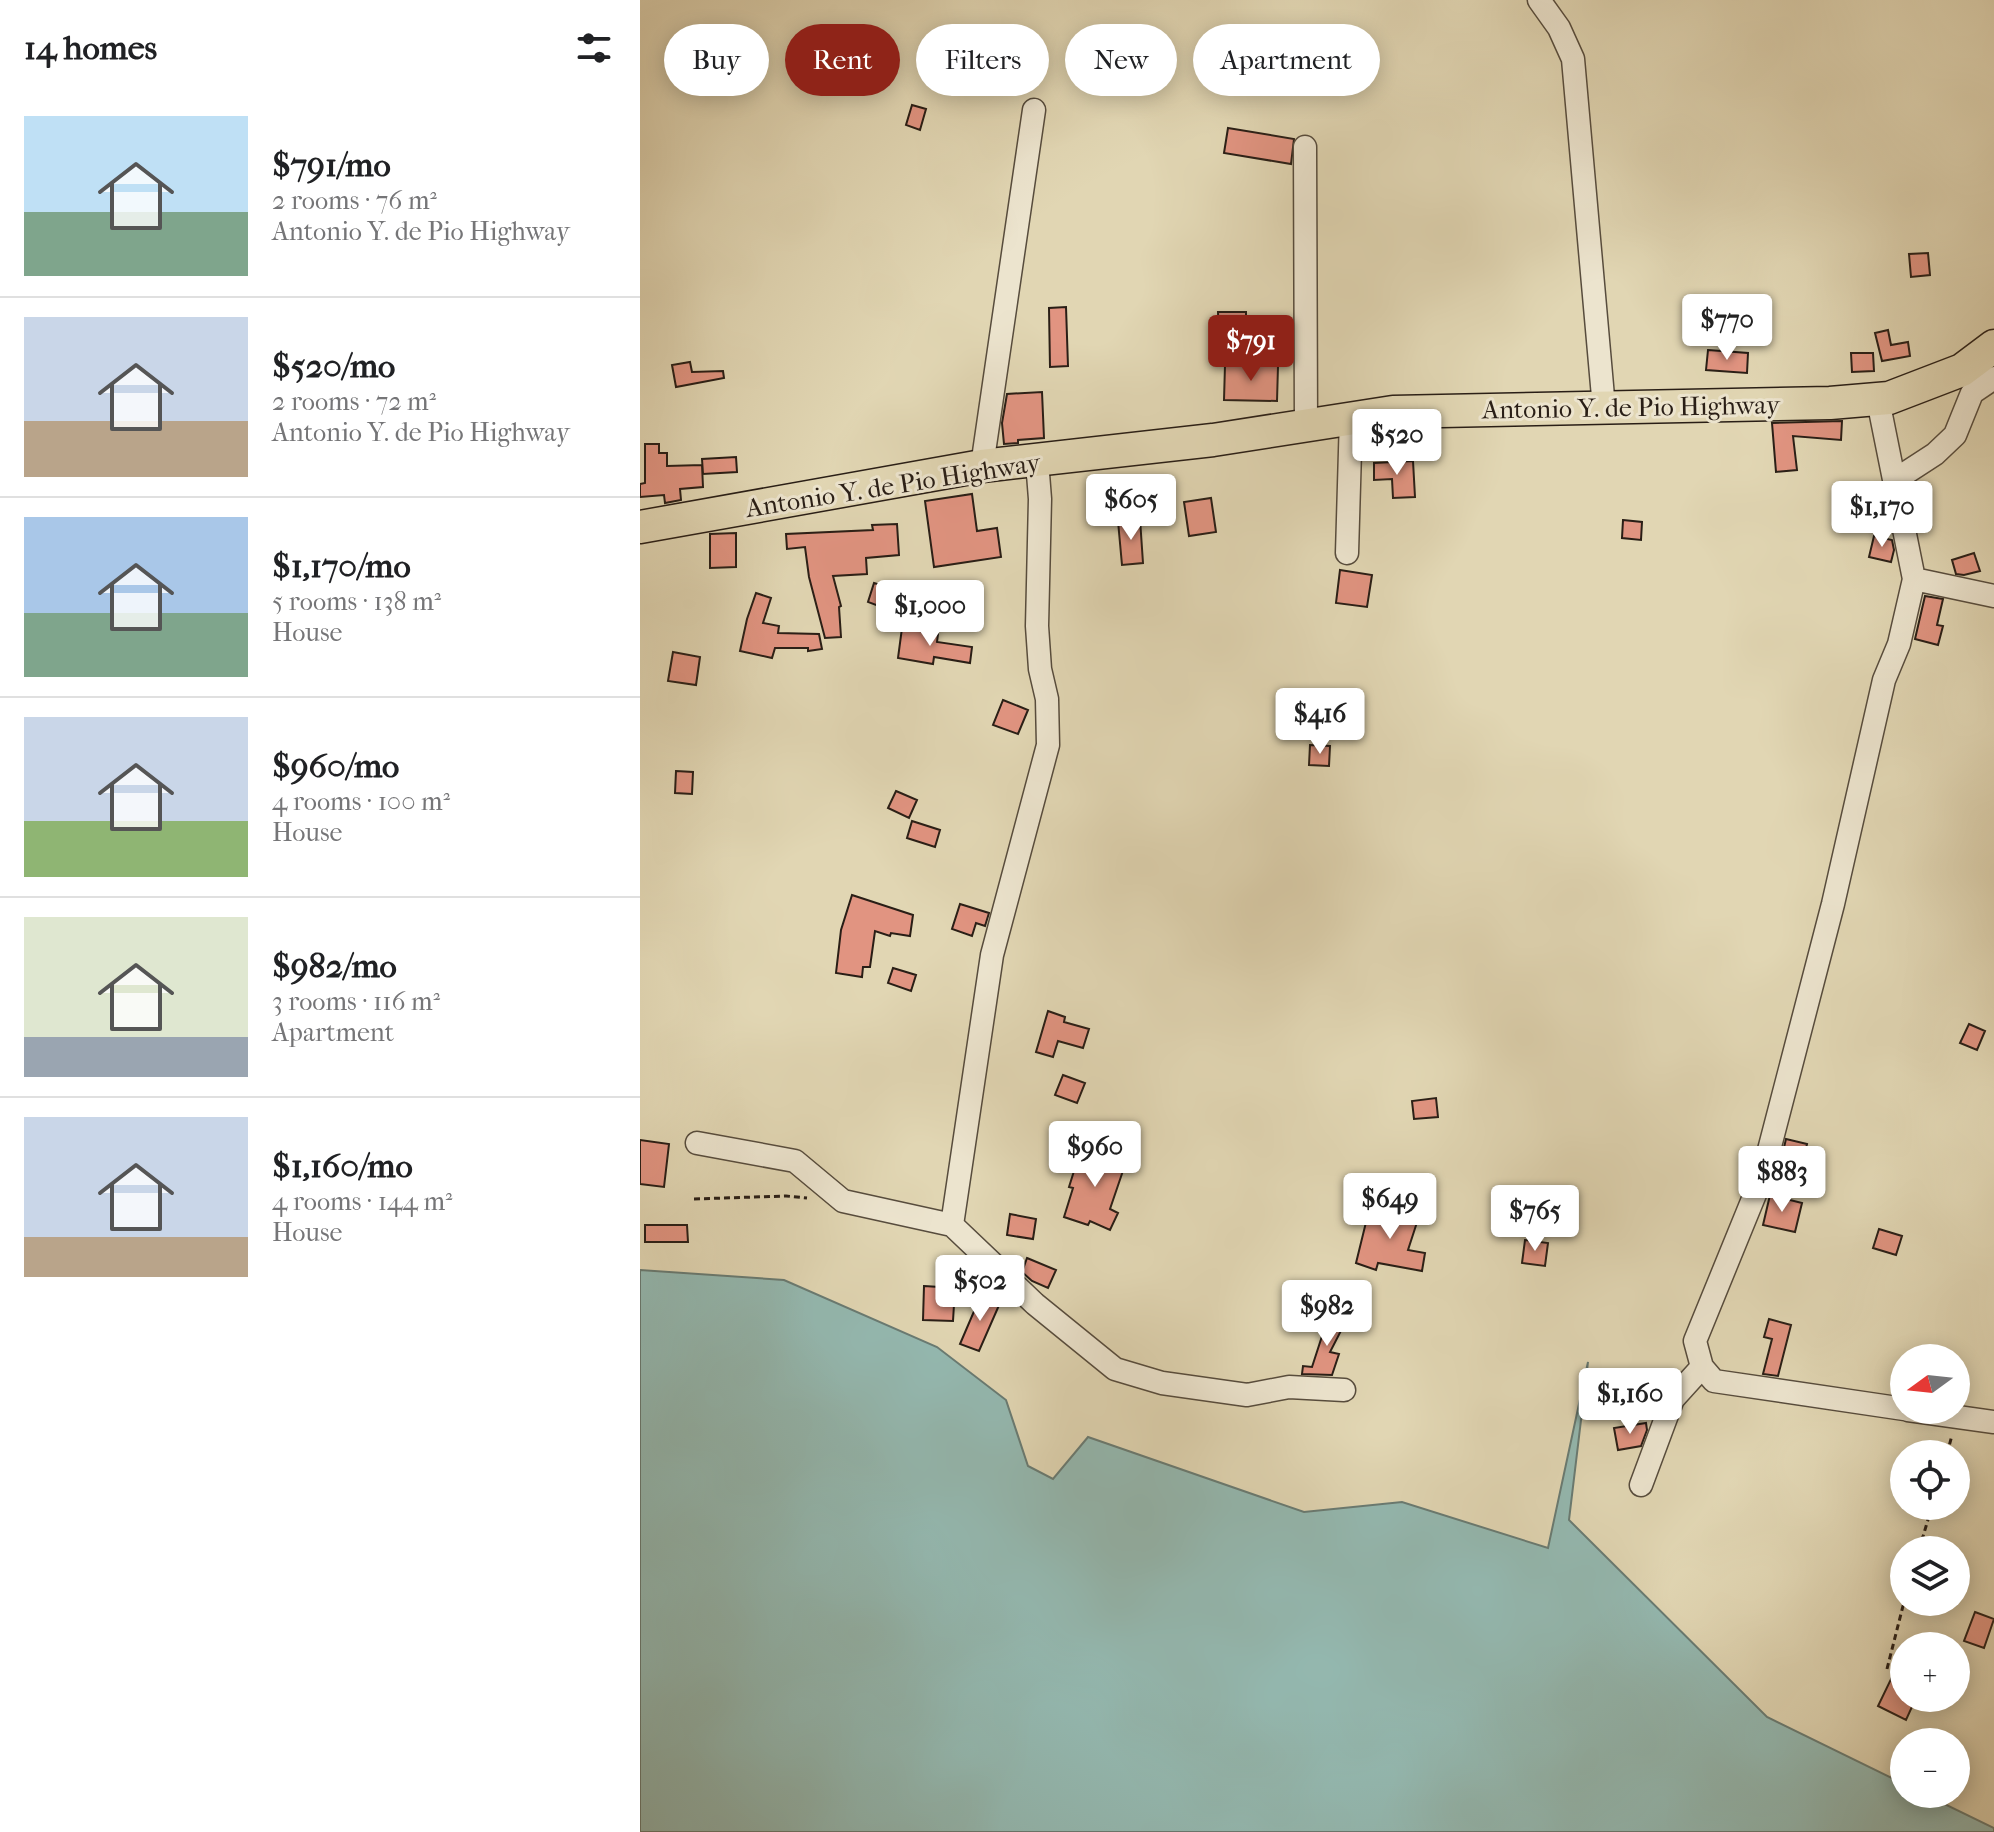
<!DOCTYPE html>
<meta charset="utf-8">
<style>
body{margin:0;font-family:"IM FELL French Canon",serif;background:#f2f2f2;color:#202124;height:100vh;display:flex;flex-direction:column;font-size:30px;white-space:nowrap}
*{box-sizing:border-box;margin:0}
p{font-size:26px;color:#757577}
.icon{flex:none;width:44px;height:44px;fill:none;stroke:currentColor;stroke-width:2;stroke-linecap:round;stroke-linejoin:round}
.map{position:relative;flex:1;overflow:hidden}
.panel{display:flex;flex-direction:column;background:#fff;width:640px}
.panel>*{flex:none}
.banner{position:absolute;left:24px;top:24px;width:760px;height:72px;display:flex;gap:16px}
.needle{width:52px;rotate:255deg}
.tools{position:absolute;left:1250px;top:1344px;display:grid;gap:16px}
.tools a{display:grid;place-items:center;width:80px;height:80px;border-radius:50%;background:#fff;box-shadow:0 4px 20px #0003;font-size:40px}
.price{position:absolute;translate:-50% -68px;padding:0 18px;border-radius:8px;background:#fff;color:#222;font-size:26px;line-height:52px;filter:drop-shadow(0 2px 4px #0008)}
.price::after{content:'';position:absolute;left:50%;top:48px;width:24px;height:18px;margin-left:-12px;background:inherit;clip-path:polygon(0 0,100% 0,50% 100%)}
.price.selected{background:#8f2418;color:#fff}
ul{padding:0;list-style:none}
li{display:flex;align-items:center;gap:24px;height:200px;padding:0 24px}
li+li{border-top:2px solid #e0e0e0}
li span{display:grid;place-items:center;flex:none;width:224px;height:160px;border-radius:0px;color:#555}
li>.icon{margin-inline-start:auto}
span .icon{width:96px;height:96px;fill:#fffc;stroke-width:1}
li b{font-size:34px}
h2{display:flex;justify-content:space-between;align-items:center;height:96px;padding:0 24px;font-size:34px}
.pill{padding:0 28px;border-radius:36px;background:#fff;box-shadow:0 4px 20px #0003;font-size:28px;line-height:72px}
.pill.selected{background:#8f2418;color:#fff}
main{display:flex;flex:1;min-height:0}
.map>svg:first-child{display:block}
.water{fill:#94b9b1;stroke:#697b73;stroke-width:2}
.building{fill:#e19481;stroke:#291e16;stroke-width:2}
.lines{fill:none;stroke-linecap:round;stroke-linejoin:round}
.minor-casing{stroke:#574c3d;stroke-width:25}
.highway-casing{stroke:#291e16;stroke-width:35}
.path{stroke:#291e16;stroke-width:3;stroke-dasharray:6 4;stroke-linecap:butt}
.minor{stroke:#ece4ce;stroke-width:22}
.highway{stroke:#e1d6b3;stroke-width:32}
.labels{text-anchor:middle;stroke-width:6;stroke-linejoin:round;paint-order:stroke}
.street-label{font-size:26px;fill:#291e16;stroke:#ece4ce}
</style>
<main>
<section class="panel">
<h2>14 homes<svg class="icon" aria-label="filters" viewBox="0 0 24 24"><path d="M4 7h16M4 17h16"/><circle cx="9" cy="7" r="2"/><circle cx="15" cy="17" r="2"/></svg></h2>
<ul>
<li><span style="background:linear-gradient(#bfe0f5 60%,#7fa58c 0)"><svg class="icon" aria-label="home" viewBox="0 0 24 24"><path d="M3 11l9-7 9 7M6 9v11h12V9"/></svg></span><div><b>$791/mo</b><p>2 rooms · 76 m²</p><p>Antonio Y. de Pio Highway</p></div></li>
<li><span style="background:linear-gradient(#c9d6e8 65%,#b9a48a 0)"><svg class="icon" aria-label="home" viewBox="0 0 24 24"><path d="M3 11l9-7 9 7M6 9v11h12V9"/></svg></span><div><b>$520/mo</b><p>2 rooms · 72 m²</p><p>Antonio Y. de Pio Highway</p></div></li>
<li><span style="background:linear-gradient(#a9c7e8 60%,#7fa58c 0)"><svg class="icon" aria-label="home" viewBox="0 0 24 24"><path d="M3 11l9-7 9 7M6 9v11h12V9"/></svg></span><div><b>$1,170/mo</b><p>5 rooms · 138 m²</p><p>House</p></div></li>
<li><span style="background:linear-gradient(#c9d6e8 65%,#8fb573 0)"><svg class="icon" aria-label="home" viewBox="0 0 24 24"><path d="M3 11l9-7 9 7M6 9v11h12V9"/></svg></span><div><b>$960/mo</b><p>4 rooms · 100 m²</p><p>House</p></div></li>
<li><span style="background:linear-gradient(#dfe7d0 75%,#9aa5b1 0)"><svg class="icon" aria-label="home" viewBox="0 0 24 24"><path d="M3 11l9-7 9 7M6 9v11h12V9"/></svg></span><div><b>$982/mo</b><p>3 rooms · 116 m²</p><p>Apartment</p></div></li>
<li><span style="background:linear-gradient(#c9d6e8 75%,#b9a48a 0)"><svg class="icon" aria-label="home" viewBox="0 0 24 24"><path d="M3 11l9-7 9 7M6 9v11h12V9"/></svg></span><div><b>$1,160/mo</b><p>4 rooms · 144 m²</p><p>House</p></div></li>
</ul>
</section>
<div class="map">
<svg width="1354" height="1832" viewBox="0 0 1354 1832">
<rect width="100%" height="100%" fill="#e1d6b3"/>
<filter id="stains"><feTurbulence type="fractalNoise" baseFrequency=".0025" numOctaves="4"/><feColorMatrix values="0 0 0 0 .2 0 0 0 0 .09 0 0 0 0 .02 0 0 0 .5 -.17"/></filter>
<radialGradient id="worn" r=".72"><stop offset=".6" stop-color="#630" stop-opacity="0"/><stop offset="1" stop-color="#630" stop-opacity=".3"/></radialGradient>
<path class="water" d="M0 1270 144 1280 297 1347 366 1400 388 1466 413 1479 448 1437 664 1512 762 1502 908 1548 948 1362 929 1520 1127 1717 1264 1784V1794H1284L1354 1828V1832H0Z"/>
<path class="building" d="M359 32 380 34 378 55 357 53Z
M436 54 480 58 477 80 434 75Z
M272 105 286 109 280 130 266 125Z
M588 128 654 139 651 164 584 153Z
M1288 253 1290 275 1271 277 1269 254Z
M1101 306 1118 311 1113 329 1096 326Z
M426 307 428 366 410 367 409 308Z
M578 312H606V338H579Z
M1248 330 1251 345 1268 342 1270 356 1242 361 1235 333Z
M1068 350 1108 353 1107 373 1066 370Z
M1211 353H1233L1234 371 1212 372Z
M50 362 52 372 83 371 84 378 36 387 32 365Z
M585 365 638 366 637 401 584 400Z
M402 392 404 438 378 440V443L364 444 362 423 367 394Z
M1202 421 1201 440 1153 436 1157 470 1136 472 1132 423Z
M5 444H19V453H27V466L62 465 63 487 40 489 41 500 25 503 24 495 0 497V484L5 483Z
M96 457 97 472 63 474 62 459Z
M773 461 775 497 753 498 752 479 734 480V463Z
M332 494 337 531 357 528 361 557 294 567 285 501Z
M571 498 576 532 549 536 544 502Z
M500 519 503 563 482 565 478 521Z
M983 520 1002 522 1001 540 982 538Z
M257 524 259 555 226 558 227 574 193 576 201 606 199 607 201 637 185 638 169 577 165 547 147 549 146 534 233 530 232 525Z
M96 533V567L70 568V534Z
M1234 536 1252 540 1254 550 1251 562 1229 557Z
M1334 553 1340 571 1324 575 1316 574 1312 560Z
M700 570 732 575 727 607 696 603Z
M234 583 259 591 252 611 228 602Z
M116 593 131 598 123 623 139 626 138 633 179 634 182 649 168 651V648H135L132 658 100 651 107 619Z
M1285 596 1303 599 1297 625 1303 626 1298 645 1275 639Z
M262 628 298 634 297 642 332 647 330 663 294 657 293 664 258 658Z
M33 652 60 657 56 685 28 681Z
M363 700 388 710 378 734 353 725Z
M670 745 690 746 689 766 669 765Z
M36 771 53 772 52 794 35 793Z
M256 791 277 800 269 818 248 808Z
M272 821 300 830 295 847 267 838Z
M212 895 273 915 270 936 251 933 250 936 235 931 230 967H223L222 977 196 973 201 930Z
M320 904 349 913 345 926 336 923 332 936 312 929Z
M253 968 276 975 271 991 248 983Z
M408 1011 425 1017 424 1022 449 1029 443 1048 418 1041 413 1057 396 1052Z
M1329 1024 1345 1031 1337 1050 1320 1043Z
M423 1075 445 1083 437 1103 415 1095Z
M796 1098 798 1117 774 1119 772 1101Z
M1146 1139 1167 1144 1162 1166 1141 1160Z
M0 1140 29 1144 24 1187 0 1184Z
M458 1150 487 1159 470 1209 478 1213 470 1230 450 1221 448 1225 424 1217 433 1188 429 1187 434 1171H428L429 1157 455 1159Z
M1130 1195 1162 1203 1155 1232 1123 1225Z
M765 1205 781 1210 768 1250 785 1253 782 1271 738 1263 736 1270 716 1263 729 1210 761 1220Z
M370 1214 396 1219 393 1239 367 1235Z
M5 1225H47L48 1242H5Z
M1239 1229 1262 1236 1256 1255 1233 1248Z
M885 1240 908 1243 905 1266 882 1263Z
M387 1258 416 1270 408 1288 392 1281 382 1272Z
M284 1286 315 1288 313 1321 283 1320Z
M341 1295 360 1303 339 1351 320 1344Z
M690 1312 706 1321 690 1352 699 1354 692 1375 662 1374 663 1366 672 1367 684 1330 682 1328Z
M1129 1319 1151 1325 1138 1376 1123 1374 1132 1339 1124 1337Z
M1006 1423 1007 1430 1001 1446 978 1450 974 1428Z
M1335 1612 1354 1619 1344 1648 1324 1641Z
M1252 1677 1264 1683V1698H1276L1266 1720 1238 1706Z"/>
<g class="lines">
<defs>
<path id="minor" d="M899 0 919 28 933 59 964 408
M665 147 666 424
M1238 400 1274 579
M342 466 394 110
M1255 480 1295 454 1315 435 1332 393 1354 378
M707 553 711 417
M57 1143 155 1161 203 1201 312 1225 395 1304 475 1369 522 1383 607 1395 649 1387 704 1390
M312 1225 352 955 408 745 407 699 400 669 397 626 400 499 397 461
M1264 1409 1074 1381 1062 1367 1055 1341 1122 1177 1193 904 1244 680 1259 644 1274 579 1354 596
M1268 1410 1354 1422
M1001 1485 1033 1399 1062 1367"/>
<path id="highway" d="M0 527 342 466 573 440 753 412 1190 403 1249 398 1322 370 1354 346"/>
</defs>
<use href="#minor" class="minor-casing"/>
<use href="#highway" class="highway-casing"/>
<path class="path" d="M54 1199 146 1196 167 1198
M1307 1454 1312 1435
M1279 1550 1292 1506
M1247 1669 1264 1602"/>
<use href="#minor" class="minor"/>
<use href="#highway" class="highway"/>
</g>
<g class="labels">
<g class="street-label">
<text transform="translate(991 407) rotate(-1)" y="9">Antonio Y. de Pio Highway</text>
<text transform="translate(253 485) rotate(-9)" y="9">Antonio Y. de Pio Highway</text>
</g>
</g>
<rect width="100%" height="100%" filter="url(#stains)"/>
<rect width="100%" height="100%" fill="url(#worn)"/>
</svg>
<div class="tools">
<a><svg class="needle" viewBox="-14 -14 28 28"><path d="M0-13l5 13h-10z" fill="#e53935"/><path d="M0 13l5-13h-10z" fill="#757577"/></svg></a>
<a><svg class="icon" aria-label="locate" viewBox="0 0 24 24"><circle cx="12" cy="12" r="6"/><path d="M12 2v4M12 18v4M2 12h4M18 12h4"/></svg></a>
<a><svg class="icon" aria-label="layers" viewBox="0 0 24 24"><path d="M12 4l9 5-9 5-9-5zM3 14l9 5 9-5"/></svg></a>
<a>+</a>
<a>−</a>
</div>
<b class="price" style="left:1087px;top:362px">$770</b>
<b class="price selected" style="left:611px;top:383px">$791</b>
<b class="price" style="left:757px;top:477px">$520</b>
<b class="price" style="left:491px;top:542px">$605</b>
<b class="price" style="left:1242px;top:549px">$1,170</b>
<b class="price" style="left:290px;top:648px">$1,000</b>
<b class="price" style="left:680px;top:756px">$416</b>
<b class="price" style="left:455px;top:1189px">$960</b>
<b class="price" style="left:1142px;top:1214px">$883</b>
<b class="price" style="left:750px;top:1241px">$649</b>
<b class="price" style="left:895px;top:1253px">$765</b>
<b class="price" style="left:340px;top:1323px">$502</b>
<b class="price" style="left:687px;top:1348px">$982</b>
<b class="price" style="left:990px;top:1436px">$1,160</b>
<div class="banner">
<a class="pill">Buy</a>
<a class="pill selected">Rent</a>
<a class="pill">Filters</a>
<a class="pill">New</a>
<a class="pill">Apartment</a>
</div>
</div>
</main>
